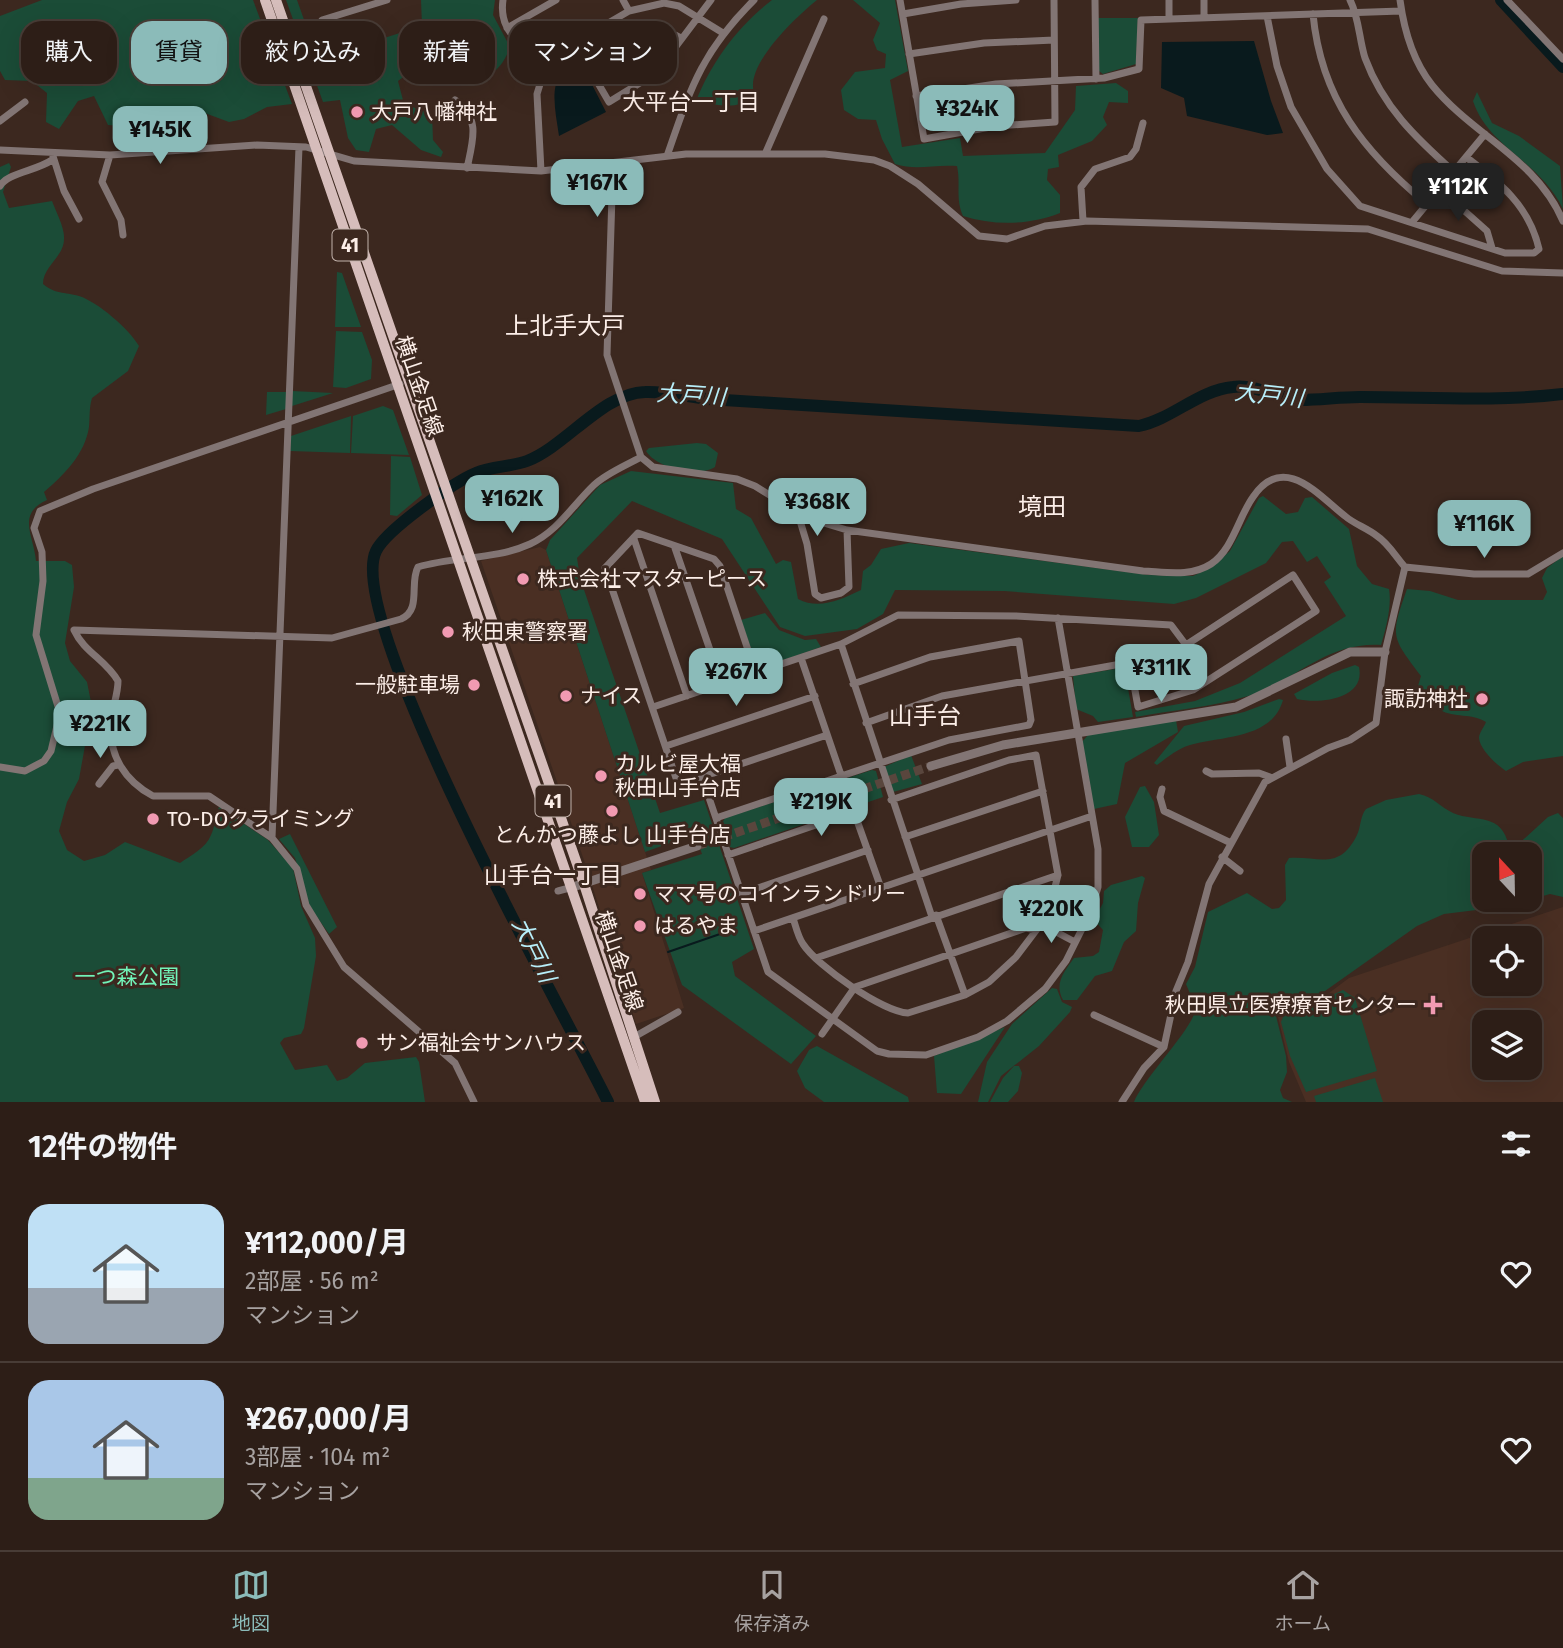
<!DOCTYPE html>
<html lang="ja">
<meta charset="utf-8">
<style>
body{margin:0;font-family:"Fira Sans","Noto Sans JP",sans-serif;background:#392b24;color:#f1f3f6;height:100vh;display:flex;flex-direction:column;font-size:26px;white-space:nowrap}
*{box-sizing:border-box;margin:0}
p{font-size:23px;color:#a7a2a1}
.icon{flex:none;width:38px;height:38px;fill:none;stroke:currentColor;stroke-width:2;stroke-linecap:round;stroke-linejoin:round}
.map{position:relative;height:1102px;overflow:hidden}
.panel{display:flex;flex-direction:column;background:#2d1e17;flex:1}
.panel>*{flex:none}
.top-card{position:absolute;left:21px;top:21px;width:700px;height:63px;display:flex;gap:14px}
.needle{width:46px;rotate:338deg}
.controls{position:absolute;left:1472px;top:842px;display:grid;gap:14px}
.controls a{display:grid;place-items:center;width:70px;height:70px;border-radius:14px;background:#2d1e17;box-shadow:0 7px 28px #0002,0 0 0 2px #483c36;font-size:35px}
.price{position:absolute;translate:-50% -60px;padding:0 16px;border-radius:14px;background:#8bbbb9;color:#111;font-size:23px;line-height:46px;filter:drop-shadow(0 2px 4px #0008)}
.price::after{content:'';position:absolute;left:50%;top:42px;width:21px;height:16px;margin-left:-10px;background:inherit;clip-path:polygon(0 0,100% 0,50% 100%)}
.price.on{background:#222;color:#fff}
ul{padding:0;list-style:none}
li{display:flex;align-items:center;gap:21px;height:175px;padding:0 28px}
li+li{border-top:2px solid #483c36}
li span{display:grid;place-items:center;flex:none;width:196px;height:140px;border-radius:21px;color:#555}
li>.icon{margin-inline-start:auto}
span .icon{width:84px;height:84px;fill:#fffc;stroke-width:1}
li b{font-size:30px}
h2{display:flex;justify-content:space-between;align-items:center;height:84px;padding:0 28px;font-size:30px}
.pill{padding:0 24px;border-radius:21px;background:#2d1e17;box-shadow:0 7px 28px #0002,0 0 0 2px #483c36;font-size:24px;line-height:63px}
.pill.on{background:#8bbbb9;color:#111}
.tab-bar{display:flex;justify-content:space-around;align-items:center;height:98px;border-top:2px solid #483c36;background:#2d1e17;font-size:19px;color:#a7a2a1}
.tab-bar a{display:grid;justify-items:center;gap:4px}
.tab-bar .on{color:#8bbbb9}
.map>svg:first-child{display:block}
.built{fill:#4a2f23;fill-rule:evenodd}
.green{fill:#1b4c37;fill-rule:evenodd}
.water{fill:#091a1d}
.lines{fill:none;stroke-linecap:round;stroke-linejoin:round}
.stream{stroke:#091a1d;stroke-width:2}
.river{stroke:#091a1d;stroke-width:12}
.tertiary-tunnel{stroke:#59463d;stroke-width:9;stroke-dasharray:9 4.5;stroke-linecap:butt}
.minor{stroke:#827574;stroke-width:7}
.tertiary{stroke:#827574;stroke-width:9}
.primary{stroke:#d6bdbb;stroke-width:10}
.poi-dot{fill:#f19ab2;stroke:#3c281f;stroke-width:2.5}
.labels{text-anchor:middle;stroke-width:6;stroke-linejoin:round;paint-order:stroke}
.shield{fill:#3c281f;stroke:#c2b3ac;stroke-width:2}
.shield-label{font-size:19px;font-weight:bold;fill:#fceee8}
.poi-label{font-size:21px;fill:#fceee8;stroke:#3c281f;text-anchor:start}
.street-label{font-size:21px;fill:#fceee8;stroke:#3c281f}
.park-label{font-size:21px;fill:#71f3b8;stroke:#3c281f}
.neighbourhood-label{font-size:23px;fill:#fceee8;stroke:#3c281f}
.water-label{font-size:23px;font-style:italic;fill:#b8effa;stroke:#3c281f}
.quarter-label{font-size:24px;fill:#fceee8;stroke:#3c281f}
</style>
<div class="map">
<svg width="1563" height="1102" viewBox="0 0 1563 1102">
<rect width="100%" height="100%" fill="#3c281f"/>
<path class="built" d="M540 547 546 550 651 870 642 873 684 1008 636 1024 586 866 481 561Z
M1563 907V1102H1306L1289 1062 1278 1017 1329 993 1349 978ZM1484 938H1530V984H1484ZM1484 1022H1530V1068H1484Z"/>
<path class="green" d="M42 0H253L292 104 267 107 244 119 229 122 202 112 180 111 172 115 174 132 195 133 202 139 197 144 150 147C139 130 127 126 108 125L94 96 78 101 59 129 46 122 47 93 32 81 5 80 0 71V16Z
M286 0H297L318 59 422 26 421 0H495L493 15 510 47C488 110 435 50 398 81L404 104 432 114 433 140 443 152 441 157 421 150 392 125 376 129 369 152 356 150 348 138 340 100 323 102Z
M772 0H817C798 15 739 70 756 96 735 111 720 105 696 101 712 61 738 26 772 0Z
M853 0H895L908 71 890 80 902 147 960 138 963 156 1045 153 1075 110 1076 86 1116 83 1128 91V103L1109 102 1103 117 1107 125 1092 141 1058 155 1059 167 1048 169 1047 180 1060 195V213C1030 225 994 226 963 216 955 198 961 184 957 166 934 164 917 171 895 164L882 139 876 120 858 119 844 110 841 90 855 72 885 68 886 54 877 50 873 40 880 23Z
M1098 18H1138L1136 64 1103 74 1099 71Z
M1477 92 1492 123 1519 136 1560 166 1563 209C1541 162 1488 147 1473 101Z
M9 163 11 167 3 192 9 208 52 201C56 212 65 228 64 239 64 257 43 266 43 284 55 294 64 292 79 296 98 302 129 329 139 346L128 371 92 398C89 408 90 417 89 427 85 454 64 475 44 492L47 500C16 514 34 536 36 561H65L72 565 74 587 65 643 70 661 87 682 92 707 79 779 67 802 59 831 67 850 84 861 105 855 125 842 180 863C190 856 206 848 211 835 215 827 215 816 219 807L268 840 293 868 301 906 315 938 316 956 304 1028 301 1034 284 1038 280 1043 295 1070 327 1065 337 1081 347 1078 365 1063 416 1057 419 1062 425 1102H0V167Z
M337 272 342 273 361 327H335Z
M336 331 362 332 372 360 371 379 346 388 333 387Z
M292 391 333 393 292 406Z
M267 392H286V409L266 415Z
M383 406 393 410 409 455 351 453 353 416Z
M351 416 350 453 290 451 291 436Z
M697 443 706 444 718 453 715 467C699 478 656 468 646 451L649 448Z
M391 456 410 457 422 495 397 516 390 515Z
M631 471 733 483 736 509 751 518 776 564 783 560 791 562 798 599C819 610 840 600 861 590L863 571 871 565 881 549 909 543 1149 575 1193 576 1212 567 1230 551 1259 498 1263 496 1286 514 1298 512 1305 498 1312 497 1349 529 1357 566 1372 584 1389 589C1392 606 1386 628 1381 645 1324 642 1297 681 1248 696 1212 707 1173 710 1136 717L1135 712 1195 701 1240 683 1346 616 1324 582 1331 577 1317 556 1307 562 1293 541 1282 542 1266 563 1196 598 1174 604 1004 591 895 590 883 614 857 629 805 636 780 627 722 539 632 501 577 558 580 578 660 813 704 800 754 949 732 962 735 976 816 1036 791 1064 682 985 642 873 702 854 695 834 645 852 546 550 550 540 600 485Z
M1563 556V756L1523 762 1506 771C1497 765 1480 750 1479 738 1479 733 1484 727 1486 722 1472 713 1454 718 1440 710L1438 690 1422 691 1418 686 1421 676C1391 636 1390 637 1407 589L1430 591 1458 600H1543L1547 592 1542 578 1547 568Z
M765 613 779 630 805 640 816 639 821 647 758 669 741 620Z
M1355 665 1359 667C1366 700 1318 704 1297 699L1294 694 1332 673Z
M1121 668 1125 671 1133 717 1098 722 1093 716 1076 709 1073 676Z
M1279 699 1283 700C1272 739 1223 736 1190 745 1177 749 1168 757 1157 765L1154 763 1184 726 1244 712Z
M1176 720 1178 732 1125 763 1117 804 1094 809 1081 743 1088 735Z
M911 755 922 784 893 792 884 767Z
M872 770 876 771 883 797 734 848 730 847 721 825 725 818Z
M1145 786 1154 802 1159 835 1149 847H1132L1125 817 1140 787Z
M1419 794C1434 797 1440 807 1453 813 1478 823 1501 812 1509 846L1513 849 1548 817 1558 813 1563 818V897L1550 894 1509 906 1444 914 1417 926 1325 991 1296 1005H1285L1272 1000 1286 1056 1287 1072 1280 1090 1283 1098 1292 1102H1134C1143 1079 1194 1027 1195 1010 1195 1002 1189 992 1186 984L1195 967 1208 912 1247 893 1272 909 1279 908 1286 900 1285 865 1289 858C1320 856 1339 871 1357 835 1361 827 1360 816 1366 809L1386 800ZM1530 854V900H1484V854Z
M290 834 337 927 329 934 310 907 295 858 279 839Z
M1142 876 1145 878 1138 903 1136 931 1124 942 1112 971 1095 976 1077 1000H1063C1054 983 1064 972 1074 958L1093 956 1099 952 1103 930 1094 920 1103 903 1104 891 1111 885Z
M1052 988 1057 989 1062 1002 1072 1007 1070 1012 1039 1046 1001 1076 988 1102H978L987 1062 1012 1024Z
M1343 990 1355 998 1377 1071 1306 1092 1290 1056 1281 1022 1283 1017Z
M1005 1027 961 1094 937 1093 934 1056Z
M817 1046 908 1097 909 1102H824L805 1088 797 1071 809 1050Z
M1014 1066H1019L1022 1073 1018 1091 1008 1102H990L1003 1078Z
M1375 1078 1383 1102H1316L1314 1096Z"/>
<path class="water" d="M1254 41 1271 101 1283 133 1267 135 1187 116 1184 98 1161 88 1162 42Z
M579 59 606 112 559 136C555 107 545 73 579 59Z"/>
<g class="lines">
<path class="stream" d="M668 952 720 934"/>
<path class="river" d="M1501 0 1563 67
M608 1102C567 1018 343 620 376 551 386 530 454 482 476 473 492 466 511 467 527 461 566 446 603 393 645 392 665 391 688 397 708 399L1139 426C1172 419 1199 390 1233 387 1257 384 1277 399 1301 400 1320 400 1340 397 1360 397 1428 397 1495 402 1563 394"/>
<path class="tertiary-tunnel" d="M697 846 931 766"/>
<path class="minor" d="M503 0C498 34 524 46 548 64
M623 0 629 11
M900 0 924 139 996 126 1055 122 1054 0
M1095 0 1096 79
M1169 0V19
M1204 0V18
M1350 0C1359 17 1359 39 1365 58 1383 107 1416 138 1454 172
M1400 0C1404 30 1413 61 1432 85 1473 136 1536 158 1563 221
M1507 0 1563 59
M903 14 961 4 1016 0
M1313 14C1321 99 1364 152 1427 204
M1267 16 1277 66 1291 107 1327 169 1360 206 1505 253H1534L1539 249C1529 205 1500 183 1466 157
M322 20 387 0
M507 28 556 0
M681 38C650 19 615 51 588 66L609 102 656 73 711 0
M909 54 984 43 1054 40
M916 96 996 84 1104 78 1139 69 1141 20 1401 11
M455 100C481 118 473 140 467 168
M0 121 25 102
M0 150 110 155 257 145 306 147 354 161 541 171 686 154H825L874 160 890 166 918 184 979 236 1007 239 1045 226 1087 221 1368 229 1502 271 1563 273
M766 152 824 19
M52 153 64 191 79 219
M110 155 102 182 121 220 123 235
M667 156C691 87 701 53 754 0
M613 163 607 355 641 457 653 467 737 479 755 486 807 518 847 530 1143 571C1166 572 1191 577 1211 564 1233 549 1238 518 1253 497 1284 451 1320 497 1345 516 1354 524 1367 528 1377 536 1388 543 1396 557 1405 567L1474 574H1528L1563 553
M541 171 537 94 545 68 567 47 629 11 664 3 679 6 723 33
M0 186C7 173 36 171 52 160
M1440 189 1487 231 1492 248
M1083 221 1081 187 1095 169 1130 157 1136 149 1143 123
M1413 221 1485 134
M798 514 807 544 815 594 821 598 841 593 849 587 847 530
M634 539 687 696
M675 548 722 685
M841 644 932 917
M801 658 841 775
M756 674 720 566 714 559 638 533 605 568 678 784 702 777 768 972 877 1051 889 1054 926 1055 978 1037 1007 1021 1045 989 1066 961 1091 911 1098 887V849L1058 618
M653 707 841 644 898 615 1016 616 1171 625 1186 645
M866 723 942 696 1160 657 1186 645 1293 575 1316 611 1193 690 1138 707 1130 663
M1286 739 1290 767
M666 746 815 696
M0 767 25 771 44 761 51 751 60 713 36 635 43 581 42 552 34 528 40 511 93 489 400 384
M1206 771 1212 774 1259 773 1270 777
M702 777 827 735
M99 784 113 766 118 765
M1162 789 1160 797 1164 811 1231 843
M716 818 949 740 1029 725 1031 720 1019 641 930 657 853 684
M905 837 1043 791
M272 838 299 147
M728 855 854 812 881 888
M1222 857 1240 871
M558 891 573 887
M741 894 868 850
M936 915 965 995
M793 918C796 927 798 937 803 944 817 966 883 1012 908 1013L965 995 989 982 1016 957 1041 924 1051 903 1058 875 1036 755 1009 760 891 800
M1041 924 1075 942
M754 931 1092 816
M816 958 1058 875
M1094 1015 1164 1047
M822 1034 855 987 1026 928 1036 930
M634 1037 678 1012
M474 1102 455 1063 344 967 306 905 297 869 272 838 209 796H153C125 781 109 756 111 724 111 710 118 696 118 681 106 660 84 652 74 630L332 638 401 619C422 610 409 583 418 567 454 556 495 560 530 544 557 532 573 505 594 485 607 473 625 466 641 457
M1122 1102 1144 1068 1164 1047 1176 991 1188 962 1209 884 1265 782 1328 748 1350 740 1376 723 1385 652 1405 567"/>
<path class="tertiary" d="M931 766 1003 745 1236 707 1350 652H1385
M573 887 697 846"/>
<path class="primary" d="M265 0 645 1102
M276 0 584 884 655 1102"/>
</g>
<g class="poi-dot">
<circle cx="357" cy="112" r="7"/>
<circle cx="523" cy="579" r="7"/>
<circle cx="448" cy="632" r="7"/>
<circle cx="474" cy="685" r="7"/>
<circle cx="566" cy="696" r="7"/>
<circle cx="1482" cy="699" r="7"/>
<circle cx="601" cy="776" r="7"/>
<circle cx="612" cy="811" r="7"/>
<circle cx="153" cy="819" r="7"/>
<circle cx="640" cy="894" r="7"/>
<circle cx="640" cy="926" r="7"/>
<path d="M1429.5 994.5h7v7h7v7h-7v7h-7v-7h-7v-7h7z"/>
<circle cx="362" cy="1043" r="7"/>
</g>
<g class="labels">
<g class="shield">
<rect x="332.5" y="229.5" width="35" height="31" rx="5"/>
<rect x="535.5" y="785.5" width="35" height="31" rx="5"/>
</g>
<g class="shield-label">
<text x="350" y="252">41</text>
<text x="553" y="808">41</text>
</g>
<g class="poi-label">
<text x="371" y="119">大戸八幡神社</text>
<text x="537" y="586">株式会社マスターピース</text>
<text x="462" y="639">秋田東警察署</text>
<text x="460" y="692" text-anchor="end">一般駐車場</text>
<text x="580" y="703">ナイス</text>
<text x="1468" y="706" text-anchor="end">諏訪神社</text>
<text x="615" y="771">カルビ屋大福<tspan x="615" dy="24">秋田山手台店</tspan></text>
<text x="167" y="826">TO-DOクライミング</text>
<text x="612" y="842" text-anchor="middle">とんかつ藤よし 山手台店</text>
<text x="654" y="901">ママ号のコインランドリー</text>
<text x="654" y="933">はるやま</text>
<text x="1417" y="1012" text-anchor="end">秋田県立医療療育センター</text>
<text x="376" y="1050">サン福祉会サンハウス</text>
</g>
<g class="street-label">
<text transform="translate(419 386) rotate(71)" y="7">横山金足線</text>
<text transform="translate(619 961) rotate(71)" y="7">横山金足線</text>
</g>
<g class="park-label">
<text x="127" y="984">一つ森公園</text>
</g>
<g class="neighbourhood-label">
<text x="691" y="110">大平台一丁目</text>
<text x="553" y="883">山手台一丁目</text>
</g>
<g class="water-label">
<text transform="translate(691 395) rotate(4)" y="8">大戸川</text>
<text transform="translate(1269 395) rotate(6)" y="8">大戸川</text>
<text transform="translate(534 950) rotate(64)" y="8">大戸川</text>
</g>
<g class="quarter-label">
<text x="565" y="334">上北手大戸</text>
<text x="1042" y="515">境田</text>
<text x="925" y="724">山手台</text>
</g>
</g>
</svg>
<div class="controls">
<a><svg class="needle" viewBox="-14 -14 28 28"><path d="M0-13l5 13h-10z" fill="#e53935"/><path d="M0 13l5-13h-10z" fill="#a7a2a1"/></svg></a>
<a><svg class="icon" aria-label="locate" viewBox="0 0 24 24"><circle cx="12" cy="12" r="6"/><path d="M12 2v4M12 18v4M2 12h4M18 12h4"/></svg></a>
<a><svg class="icon" aria-label="layers" viewBox="0 0 24 24"><path d="M12 4l9 5-9 5-9-5zM3 14l9 5 9-5"/></svg></a>
</div>
<b class="price" style="left:967px;top:145px">¥324K</b>
<b class="price" style="left:160px;top:166px">¥145K</b>
<b class="price" style="left:597px;top:219px">¥167K</b>
<b class="price on" style="left:1458px;top:223px">¥112K</b>
<b class="price" style="left:512px;top:535px">¥162K</b>
<b class="price" style="left:817px;top:538px">¥368K</b>
<b class="price" style="left:1484px;top:560px">¥116K</b>
<b class="price" style="left:1161px;top:704px">¥311K</b>
<b class="price" style="left:736px;top:708px">¥267K</b>
<b class="price" style="left:100px;top:760px">¥221K</b>
<b class="price" style="left:821px;top:838px">¥219K</b>
<b class="price" style="left:1051px;top:945px">¥220K</b>
<div class="top-card">
<a class="pill">購入</a>
<a class="pill on">賃貸</a>
<a class="pill">絞り込み</a>
<a class="pill">新着</a>
<a class="pill">マンション</a>
</div>
</div>
<section class="panel">
<h2>12件の物件<svg class="icon" aria-label="filters" viewBox="0 0 24 24"><path d="M4 7h16M4 17h16"/><circle cx="9" cy="7" r="2"/><circle cx="15" cy="17" r="2"/></svg></h2>
<ul>
<li><span style="background:linear-gradient(#bfe0f5 60%,#9aa5b1 0)"><svg class="icon" aria-label="home" viewBox="0 0 24 24"><path d="M3 11l9-7 9 7M6 9v11h12V9"/></svg></span><div><b>¥112,000/月</b><p>2部屋 · 56 m²</p><p>マンション</p></div><svg class="icon" aria-label="heart" viewBox="0 0 24 24"><path d="M12 20l-8-8c-3-5 5-10 8-4 3-6 11-1 8 4z"/></svg></li>
<li><span style="background:linear-gradient(#a9c7e8 70%,#7fa58c 0)"><svg class="icon" aria-label="home" viewBox="0 0 24 24"><path d="M3 11l9-7 9 7M6 9v11h12V9"/></svg></span><div><b>¥267,000/月</b><p>3部屋 · 104 m²</p><p>マンション</p></div><svg class="icon" aria-label="heart" viewBox="0 0 24 24"><path d="M12 20l-8-8c-3-5 5-10 8-4 3-6 11-1 8 4z"/></svg></li>
</ul>
</section>
<nav class="tab-bar">
<a class="on"><svg class="icon" aria-label="map" viewBox="0 0 24 24"><path d="M3 6l6-2 6 2 6-2v14l-6 2-6-2-6 2zM9 4v14M15 6v14"/></svg>地図</a>
<a><svg class="icon" aria-label="saved" viewBox="0 0 24 24"><path d="M7 4h10v16l-5-4-5 4z"/></svg>保存済み</a>
<a><svg class="icon" aria-label="home" viewBox="0 0 24 24"><path d="M3 11l9-7 9 7M6 9v11h12V9"/></svg>ホーム</a>
</nav>
